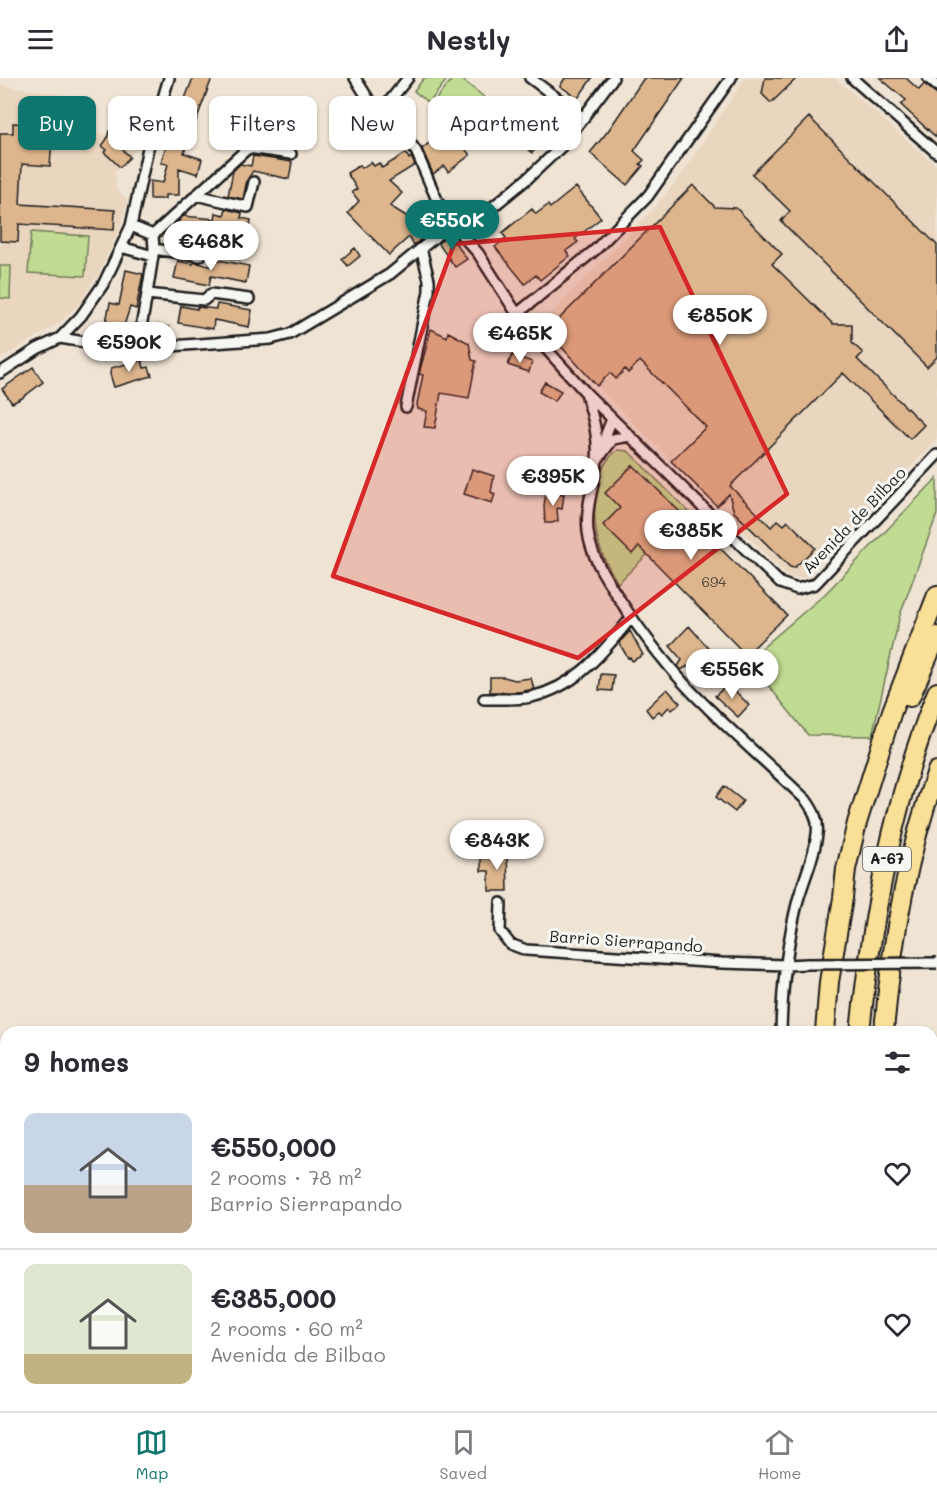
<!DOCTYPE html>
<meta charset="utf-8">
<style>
body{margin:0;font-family:Mali,sans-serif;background:#f2f2f3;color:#2b2b33;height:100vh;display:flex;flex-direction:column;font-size:22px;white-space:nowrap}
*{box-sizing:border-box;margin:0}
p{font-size:20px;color:#7c7c81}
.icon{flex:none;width:33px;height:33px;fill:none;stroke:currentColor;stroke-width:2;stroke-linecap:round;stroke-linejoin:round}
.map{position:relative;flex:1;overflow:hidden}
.details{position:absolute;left:0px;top:948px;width:938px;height:386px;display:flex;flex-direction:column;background:#fff;border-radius:18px 18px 0 0;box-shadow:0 2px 4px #0004}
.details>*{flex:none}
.hud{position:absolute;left:18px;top:18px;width:600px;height:54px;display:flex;gap:12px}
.price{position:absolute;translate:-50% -51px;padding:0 14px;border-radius:21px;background:#fff;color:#222;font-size:20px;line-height:39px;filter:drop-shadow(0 2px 3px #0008)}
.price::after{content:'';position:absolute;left:50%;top:36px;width:18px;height:14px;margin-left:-9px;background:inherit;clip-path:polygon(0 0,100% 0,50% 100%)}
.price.active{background:#0f766e;color:#fff}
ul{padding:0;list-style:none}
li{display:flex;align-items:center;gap:18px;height:150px;padding:0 24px}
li+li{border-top:2px solid #e1e1e2}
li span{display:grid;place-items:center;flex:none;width:168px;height:120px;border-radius:12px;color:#555}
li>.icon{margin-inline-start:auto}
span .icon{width:72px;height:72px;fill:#fffc;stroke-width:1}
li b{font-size:26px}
h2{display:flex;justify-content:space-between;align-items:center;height:72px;padding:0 24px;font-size:26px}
.pill{padding:0 21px;border-radius:12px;background:#fff;box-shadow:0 2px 4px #0004;font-size:21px;line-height:54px}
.pill.active{background:#0f766e;color:#fff}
header{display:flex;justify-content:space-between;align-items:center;height:78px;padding:0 24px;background:#fff;font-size:27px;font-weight:800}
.tabs{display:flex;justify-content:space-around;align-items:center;height:84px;border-top:2px solid #e1e1e2;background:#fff;font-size:16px;color:#7c7c81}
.tabs a{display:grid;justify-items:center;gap:3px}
.tabs .active{color:#0f766e}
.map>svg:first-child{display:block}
.built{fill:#ead6bf}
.green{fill:#c1db92;stroke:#6e7c57;stroke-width:1.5}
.building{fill:#deb68e;stroke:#1c1c1c;stroke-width:1.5}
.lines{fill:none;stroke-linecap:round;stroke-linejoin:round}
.street-casing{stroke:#1c1c1c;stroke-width:14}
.highway-casing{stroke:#1c1c1c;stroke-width:22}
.street{stroke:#f6f6f2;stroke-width:9}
.highway{stroke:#fadf96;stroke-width:18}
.rail{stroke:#1c1c1c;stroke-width:4;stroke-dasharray:9 4.5;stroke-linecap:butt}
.street-bridge-casing{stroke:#1c1c1c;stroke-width:14;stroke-linecap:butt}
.street-bridge{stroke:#f6f6f2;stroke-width:9}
.marked{fill:#d62828;fill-opacity:0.2;stroke:#d62828;stroke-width:4.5;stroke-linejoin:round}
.labels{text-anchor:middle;stroke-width:6;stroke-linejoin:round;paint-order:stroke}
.number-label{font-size:14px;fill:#4c4238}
.shield{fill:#f6f6f2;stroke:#5d5d5c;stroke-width:1.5}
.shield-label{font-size:15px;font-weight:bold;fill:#1c1c1c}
.street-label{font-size:16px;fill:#1c1c1c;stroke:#f6f6f2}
</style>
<header><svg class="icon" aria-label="menu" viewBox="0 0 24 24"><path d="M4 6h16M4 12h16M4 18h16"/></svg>Nestly<svg class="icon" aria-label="share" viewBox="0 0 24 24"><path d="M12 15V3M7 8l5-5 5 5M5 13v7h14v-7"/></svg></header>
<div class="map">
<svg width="937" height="1333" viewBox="0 0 937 1333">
<rect width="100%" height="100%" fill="#efe3d4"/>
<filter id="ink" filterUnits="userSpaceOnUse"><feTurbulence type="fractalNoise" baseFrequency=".0167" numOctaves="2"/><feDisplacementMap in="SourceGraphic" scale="12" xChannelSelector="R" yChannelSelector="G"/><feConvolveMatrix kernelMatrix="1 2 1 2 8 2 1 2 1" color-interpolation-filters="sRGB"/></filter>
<g filter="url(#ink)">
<path class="built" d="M745 0H835L937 88V361L808 497 801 500 788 499 597 308 541 246 658 126 683 94Z
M0 7 78 19 74 49 139 65 137 71 115 95 116 111 128 122 119 154 98 197 79 226 58 246 0 281Z"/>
<path class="green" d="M424 0H448L429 25 414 13Z
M453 0H460L512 41 489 70 432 26Z
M31 154 88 158 85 198 28 195Z
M0 188H11L10 221 0 220Z
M618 372 628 373 690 435 618 505C609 490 600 475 597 458 592 433 594 388 618 372Z
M937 400V436L900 537 872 658 808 657 748 582 825 516Z"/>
<path class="building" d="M193 0H212L184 75 202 81 198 96 179 90V117H165V121H150V103L163 105 168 86 161 85 163 77Z
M565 0H592L578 20 560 8Z
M644 0H684L634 73 644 82 640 86 643 88 627 107 590 75 608 53Z
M765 0H797L771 25 762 16Z
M880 0H906L919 12 924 6 937 16V60L901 27 906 22Z
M547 25 564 39 532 75 515 61Z
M809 39 937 167V279L927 289 781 143 790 133 752 96Z
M131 43 143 47 139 61 127 58Z
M13 45 53 48 50 88 22 86 20 126 115 132 114 152 19 146 18 164 0 163V55H13Z
M113 50 128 53 123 72 130 79 120 89 104 74 107 72 102 68 107 61 109 53 112 54Z
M443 53 456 67 460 64 470 77 448 94 444 88 433 96 422 71Z
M406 75 409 81 411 79 415 87 389 103 402 115 390 128 416 144 426 157 414 167 409 159 389 177 348 135 359 123 352 114 357 111 347 95 360 87 362 90 371 84 374 88 379 85 382 90Z
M253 78 292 84 289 101 253 93 247 102 243 121 228 118 233 93 240 86 251 88Z
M693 107 715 129 736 130 782 176 772 186 833 246H852V265L863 275 857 281 924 347 910 361 843 295 730 408 771 449 778 442 784 447 788 443 815 470 794 490 790 489 734 434 729 416 717 428 671 383 706 349 640 283 628 295 625 291 616 301 610 295 597 308 547 253Z
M576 109 601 140 575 161 578 164 566 173 570 178 540 202 536 197 525 206 495 169 506 160 502 155 532 131 536 136 548 127 550 130Z
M226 131 242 135 241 140 251 142 248 158 213 152 211 161 176 154 179 143 183 138 215 141 216 135 224 137Z
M449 156 467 181 455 189 438 165Z
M355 170 360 178 348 188 342 181Z
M214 181 249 188 246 205 211 198 209 207 174 200 178 183 193 186 195 184 213 189Z
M126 192 143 196 136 231 130 229 121 257 104 253 110 225 119 227Z
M217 226 252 232 249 249 214 242 213 251 178 245 181 228 197 231V229L216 231Z
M156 247 169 249 167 258 155 256Z
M431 251 447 259 448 254 469 265 472 282 476 283 469 320 441 315 435 350 424 349 427 333 418 331 417 326 423 297 419 296Z
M512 277 532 284 529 294 508 287Z
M142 282 144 290 149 289 152 298 114 309 110 296 111 290Z
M33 289 43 304 22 320 12 325 2 311Z
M545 304 561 313 555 323 539 314Z
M633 387 685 439 687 437 787 537 746 577 639 468 632 476 603 447 620 430 605 415Z
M472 391 494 398 491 414 495 416 492 425 464 416Z
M546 414 564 416 562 431 557 430 558 443 552 445H545L544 428Z
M689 548 722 585 700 602 688 588 681 592 678 588 682 582 670 568Z
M630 553 643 577 632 583 630 579 628 580 619 565Z
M601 596 614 597 612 613 599 612Z
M490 599H504L515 602 531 600 534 611 519 614H490Z
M728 606 749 627 738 639 715 618Z
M667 611 680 625 672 632 669 629 662 636 659 633 652 639 646 631Z
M724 708 743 723 735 734 716 719Z
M488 774H507L508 813H489V793H481V780H488Z"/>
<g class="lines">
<defs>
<path id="street" d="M355 0 369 22 406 59 416 73 440 129 448 142 478 175 517 236 531 254 587 316 780 505 797 511 815 506 937 377
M530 0 584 40
M852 0 937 75
M928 0 937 8
M378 30 388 25 408 0
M196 117 248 129 254 104
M131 148 153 157 248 70 291 76
M461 155 528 100 561 69 613 0
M153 157 154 171 147 216 204 222 211 216 249 221
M121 169 153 178
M154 171 200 178 207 170 238 175
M517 236 595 172 648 118 731 0
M142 244 147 216
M60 260 128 271 271 261 290 256 390 196 451 146
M0 295 37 271 60 260 81 238 104 205 131 148 148 70 169 0
M587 319C593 339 599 360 597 382 595 406 585 428 588 454 591 478 605 499 618 519 641 555 676 600 707 629 739 661 774 691 806 722 814 733 819 743 817 756 815 777 804 801 798 822 787 865 782 909 781 954
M406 329 429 213V202L421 170
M604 371 606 356 612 341
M598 381 613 361 630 358
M484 621C499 621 517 622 531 619 578 608 602 575 631 540
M501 825 500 853 510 866 526 872 722 885 786 887 807 886
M0 1065 6 1076
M0 1311 6 1309
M785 1328 787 1333"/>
<path id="highway" d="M910 619 937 558
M825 954 829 904 843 820 846 791 857 745 892 633 937 517
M860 954C872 838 893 723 937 614
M884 954C891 866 907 776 937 693
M819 1333 820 1328
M837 1333V1328
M869 1333V1328"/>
</defs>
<use href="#street" class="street-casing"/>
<use href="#highway" class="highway-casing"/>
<use href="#street" class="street"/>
<use href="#highway" class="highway"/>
<path class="rail" d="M932 1212 937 1164
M918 1333V1328"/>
<defs>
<path id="street-bridge" d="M807 886 937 885"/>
</defs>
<use href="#street-bridge" class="street-bridge-casing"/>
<use href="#street-bridge" class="street-bridge"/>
</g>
</g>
<path class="marked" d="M660 149 787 416 578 580 333 498 454 166Z"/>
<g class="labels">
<g class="number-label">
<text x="714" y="509">694</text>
</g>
<rect class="shield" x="863" y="769" width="48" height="24" rx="4.5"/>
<g class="shield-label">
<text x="887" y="786">A-67</text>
</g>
<g class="street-label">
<text transform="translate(854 442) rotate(-46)" y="6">Avenida de Bilbao</text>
<text transform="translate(626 863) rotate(4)" y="6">Barrio Sierrapando</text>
</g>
</g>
</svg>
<b class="price active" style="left:452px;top:173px">€550K</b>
<b class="price" style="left:211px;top:194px">€468K</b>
<b class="price" style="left:720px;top:268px">€850K</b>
<b class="price" style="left:520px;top:286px">€465K</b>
<b class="price" style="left:129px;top:295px">€590K</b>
<b class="price" style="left:553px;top:429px">€395K</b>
<b class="price" style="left:691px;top:483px">€385K</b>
<b class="price" style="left:732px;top:622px">€556K</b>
<b class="price" style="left:497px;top:793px">€843K</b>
<div class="hud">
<a class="pill active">Buy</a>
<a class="pill">Rent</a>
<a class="pill">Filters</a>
<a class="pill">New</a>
<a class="pill">Apartment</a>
</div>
<section class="details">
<h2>9 homes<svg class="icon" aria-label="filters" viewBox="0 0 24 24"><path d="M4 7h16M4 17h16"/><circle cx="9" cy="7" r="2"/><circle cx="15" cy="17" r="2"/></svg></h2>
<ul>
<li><span style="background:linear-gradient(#c9d6e8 60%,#b9a48a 0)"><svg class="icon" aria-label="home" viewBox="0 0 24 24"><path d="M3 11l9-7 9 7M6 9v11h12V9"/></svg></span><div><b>€550,000</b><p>2 rooms · 78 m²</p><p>Barrio Sierrapando</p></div><svg class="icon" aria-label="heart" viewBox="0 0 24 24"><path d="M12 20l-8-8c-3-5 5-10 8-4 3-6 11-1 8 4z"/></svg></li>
<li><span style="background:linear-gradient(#dfe7d0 75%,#c2b280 0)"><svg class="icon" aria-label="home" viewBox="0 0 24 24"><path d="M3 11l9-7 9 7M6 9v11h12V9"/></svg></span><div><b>€385,000</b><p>2 rooms · 60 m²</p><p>Avenida de Bilbao</p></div><svg class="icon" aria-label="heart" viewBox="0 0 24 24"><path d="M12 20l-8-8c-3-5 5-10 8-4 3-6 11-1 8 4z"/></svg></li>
</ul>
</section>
</div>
<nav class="tabs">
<a class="active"><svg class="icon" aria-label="map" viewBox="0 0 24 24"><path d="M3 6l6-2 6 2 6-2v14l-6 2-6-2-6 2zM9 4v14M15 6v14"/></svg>Map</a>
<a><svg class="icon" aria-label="saved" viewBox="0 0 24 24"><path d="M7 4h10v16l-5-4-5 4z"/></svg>Saved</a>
<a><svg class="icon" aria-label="home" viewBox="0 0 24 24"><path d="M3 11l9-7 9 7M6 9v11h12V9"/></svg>Home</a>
</nav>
